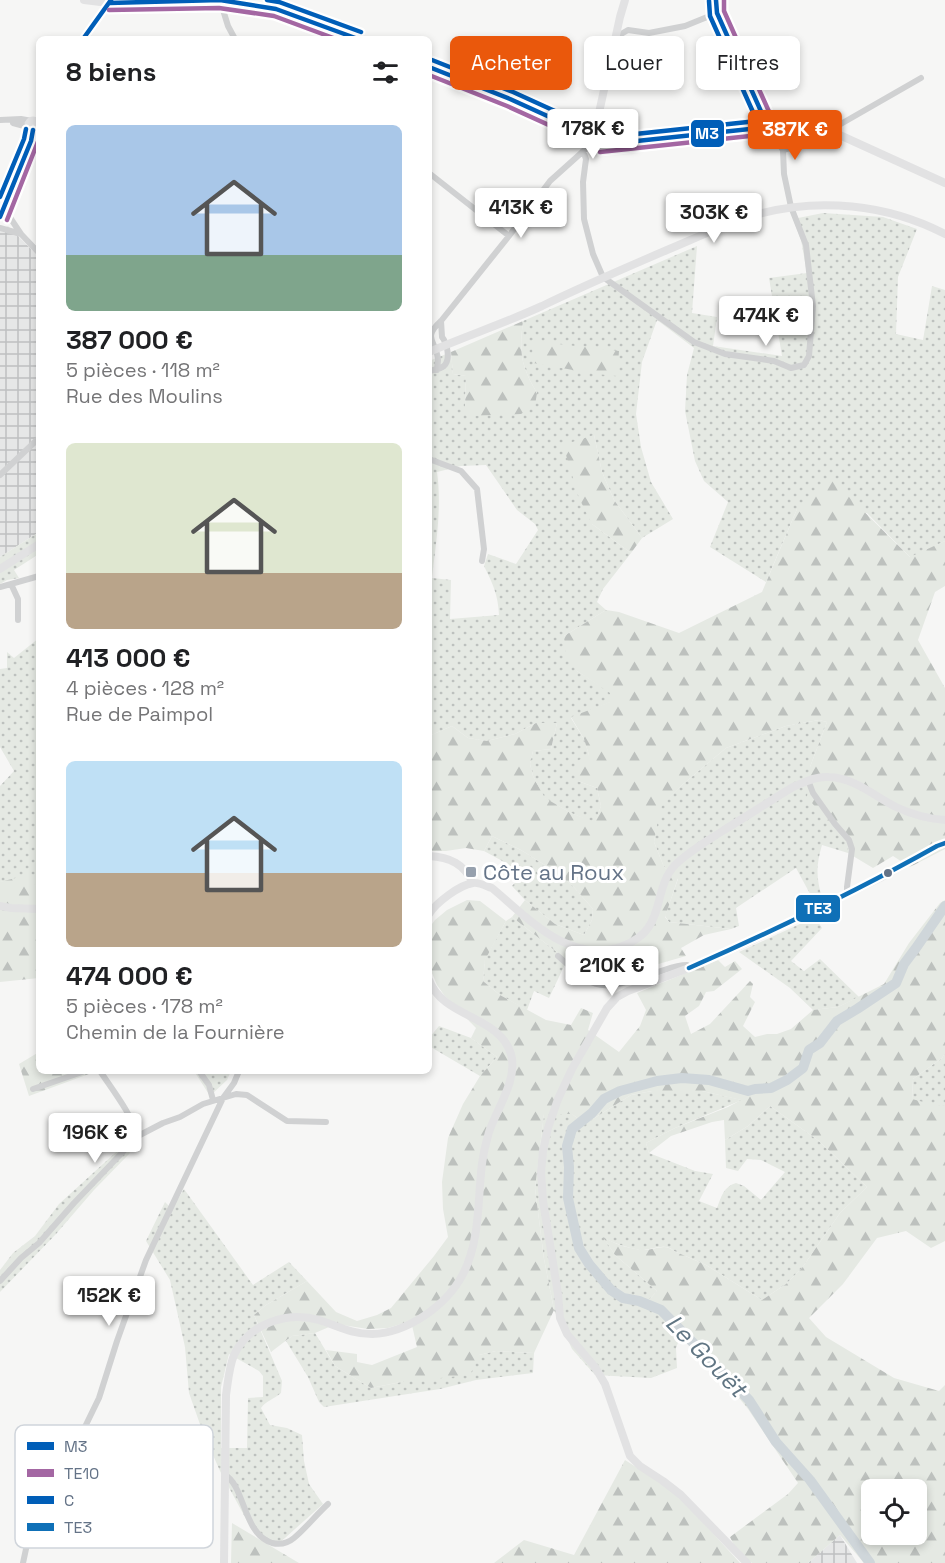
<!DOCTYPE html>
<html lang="fr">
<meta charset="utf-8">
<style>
body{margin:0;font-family:"Space Grotesk",sans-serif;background:#f2f2f2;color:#202124;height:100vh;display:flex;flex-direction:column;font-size:22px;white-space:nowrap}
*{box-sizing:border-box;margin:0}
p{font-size:20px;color:#757577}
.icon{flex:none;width:33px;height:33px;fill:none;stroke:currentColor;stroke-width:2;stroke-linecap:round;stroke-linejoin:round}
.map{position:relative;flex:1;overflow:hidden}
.side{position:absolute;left:36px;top:36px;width:396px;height:1038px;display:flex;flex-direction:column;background:#fff;border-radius:9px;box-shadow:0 3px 9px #0003}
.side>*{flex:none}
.banner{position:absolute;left:450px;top:36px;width:405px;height:54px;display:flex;gap:12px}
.buttons{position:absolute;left:861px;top:1479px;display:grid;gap:12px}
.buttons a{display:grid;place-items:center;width:66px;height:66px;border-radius:9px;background:#fff;box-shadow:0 3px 9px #0003;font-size:30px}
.price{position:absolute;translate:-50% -51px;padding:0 14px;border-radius:6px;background:#fff;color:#222;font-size:20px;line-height:39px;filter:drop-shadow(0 2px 3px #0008)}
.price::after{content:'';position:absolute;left:50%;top:36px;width:18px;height:14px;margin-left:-9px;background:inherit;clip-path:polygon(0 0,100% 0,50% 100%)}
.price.selected{background:#ea580c;color:#fff}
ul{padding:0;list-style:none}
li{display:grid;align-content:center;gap:12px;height:318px;padding:0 30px}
li span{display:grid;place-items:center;height:186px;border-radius:9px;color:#555}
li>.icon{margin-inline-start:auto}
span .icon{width:108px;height:108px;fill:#fffc;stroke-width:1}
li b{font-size:26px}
h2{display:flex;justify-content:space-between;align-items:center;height:72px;padding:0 30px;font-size:26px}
.chip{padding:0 21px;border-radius:9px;background:#fff;box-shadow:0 3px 9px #0003;font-size:21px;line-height:54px}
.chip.selected{background:#ea580c;color:#fff}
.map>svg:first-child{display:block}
.industrial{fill:url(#industrial-grid)}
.grass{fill:url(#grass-dots);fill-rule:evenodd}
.forest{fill:url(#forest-firs);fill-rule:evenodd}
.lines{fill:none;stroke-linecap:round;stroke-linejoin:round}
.river{stroke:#cfd6da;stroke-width:10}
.street{stroke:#d0d1d2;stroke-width:6}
.secondary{stroke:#e2e2e3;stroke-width:8}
.bus-1-casing{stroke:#fff;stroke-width:9}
.bus-2-casing{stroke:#fff;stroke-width:9}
.bus-3-casing{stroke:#fff;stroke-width:9}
.bus-4-casing{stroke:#fff;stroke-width:9}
.bus-1{stroke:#005eb8;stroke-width:4.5}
.bus-2{stroke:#a467a3;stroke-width:4.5}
.bus-3{stroke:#005eb8;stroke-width:4.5}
.bus-4{stroke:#0f70b7;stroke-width:4.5}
.poi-dot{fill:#97a1ae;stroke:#fff;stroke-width:2}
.bus-dot{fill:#647387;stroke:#fff;stroke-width:2}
.labels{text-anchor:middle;stroke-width:6;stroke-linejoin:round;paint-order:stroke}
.poi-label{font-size:22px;fill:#647387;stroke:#fff;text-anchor:start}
.water-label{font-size:24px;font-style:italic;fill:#607583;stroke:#fff}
.key{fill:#fff;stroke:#d0d5db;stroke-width:1.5}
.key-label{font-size:16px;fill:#647387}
.line-badge{stroke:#fff;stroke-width:2}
.badge-label{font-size:16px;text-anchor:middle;font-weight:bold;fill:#fff}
</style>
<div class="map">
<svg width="945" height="1563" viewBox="0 0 945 1563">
<defs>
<pattern id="industrial-grid" width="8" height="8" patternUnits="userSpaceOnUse" patternTransform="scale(1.5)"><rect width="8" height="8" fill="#e6e7e7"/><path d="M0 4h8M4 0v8" fill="none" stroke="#bec0c1"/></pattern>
<pattern id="grass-dots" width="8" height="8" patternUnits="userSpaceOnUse" patternTransform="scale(1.5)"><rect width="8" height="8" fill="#e5e9e3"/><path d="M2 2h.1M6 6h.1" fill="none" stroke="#bdc1be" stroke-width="1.8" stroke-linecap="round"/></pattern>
<pattern id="forest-firs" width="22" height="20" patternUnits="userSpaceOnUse" patternTransform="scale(1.5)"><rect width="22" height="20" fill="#e5e9e3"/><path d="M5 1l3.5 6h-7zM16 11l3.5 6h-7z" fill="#bdc1be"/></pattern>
</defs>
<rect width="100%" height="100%" fill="#f6f6f5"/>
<path class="industrial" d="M8 226 39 257V532L0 557V231Z
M840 1535 857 1563H808Z"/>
<path class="grass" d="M823 213 883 217 917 229 898 277 896 334 923 340 932 286 945 290V541L911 558 867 513 797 509 766 582 710 547 728 502 704 481 695 461 685 411 687 375 694 348 657 320 642 362 636 414 641 447 651 482 673 519 642 538 614 500 602 472 594 435 592 524 631 553 603 589 597 602 606 610 564 636 577 671 610 692 611 702 571 718 584 739 589 755 578 781 597 788 601 806 595 823 571 813 544 798 533 776 530 764 533 751 551 749 557 723H536L515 734 487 741 468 738 452 726 429 736V361L451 352 453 374 466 376 465 407 537 393C521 366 519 353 523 321L697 246 692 313 717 317 713 346 782 356 769 278 807 273 801 240 793 219ZM486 465 517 510 535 524 538 530 516 564 488 554 484 566C493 584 498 595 499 615L450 619 451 580 432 578C436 542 442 508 437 472L461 466Z
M39 532V554L14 570 19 578 7 580 0 584V557Z
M39 638V886L7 881 0 882V786L14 771 0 747V669L7 668V652L14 658Z
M819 720 827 722 810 767 849 845 848 853 822 845C816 865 816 877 822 898L815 903 796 868 736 908 739 926 731 929 669 922 665 916 678 879 664 867 654 842 659 808 682 785 726 748 786 726Z
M492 836 521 850 548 867 572 885 593 909 592 920 584 935 555 924 525 900 512 886 521 876 506 863 484 851Z
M512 917 567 960 549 998 534 991 527 1010 500 995 483 981 485 959 506 921Z
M815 917 822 928 791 961 804 971 820 959 859 997 838 1007 813 1010 790 988 739 952Z
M439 1026 471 1038 497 1057 480 1076 429 1046V1038Z
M945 1053V1106H935L912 1100 913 1079 942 1058Z
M194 1071H231L227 1080 210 1096Z
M652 1091H702L742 1100 675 1128 646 1143 649 1153 695 1171 713 1174 699 1201 717 1208C721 1197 724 1186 736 1183L744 1186 761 1200 785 1172 761 1160 747 1159 738 1171 726 1168 725 1140 748 1126 770 1106 819 1141 867 1187 840 1213 802 1268 786 1284 762 1300 706 1265 674 1251C665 1242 653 1250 641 1250 628 1248 616 1244 604 1238L615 1255 657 1291 649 1300 682 1332 676 1348 677 1368 651 1378 595 1375 572 1349 554 1310 544 1259 535 1188 544 1114H572L585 1124 631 1095Z
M125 1144 130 1153 94 1190 56 1234 0 1292V1270L13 1253 35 1236 59 1204Z
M184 1189 253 1285 289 1262 307 1281 266 1305 254 1315 282 1381 281 1393C274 1399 266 1401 261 1408L270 1425 287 1428 302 1435 304 1461 309 1484 323 1504 276 1546 252 1530 220 1471 202 1430 189 1393 185 1347 170 1280 146 1241 165 1202 172 1209ZM229 1354 259 1371 263 1376V1397L248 1398 247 1448H221V1387Z
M315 1333 335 1366 371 1388 401 1382 479 1355 496 1351 534 1353 533 1373 476 1380 440 1389 324 1407 319 1402 308 1377 286 1341 292 1336Z"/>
<path class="forest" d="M523 321C519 353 521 366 537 393L535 405 521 414 472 416 465 407 466 376 453 374 451 352Z
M532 341 619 351 617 376 596 374 533 363Z
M594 435 602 472 614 500 642 538 631 553 592 524 579 498 563 445Z
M832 480 910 557 945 541V586L935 592 918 640 945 688V849L910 867 893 856 873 868 848 853 849 845 838 834 807 797 810 767 827 722 819 720 786 726 726 748 682 785 660 808 654 842 664 867 678 878 665 917 669 922 731 929 704 935 681 948 686 956 641 969 632 953 610 964 598 955 574 954 567 960 512 917 525 900 555 924 584 935 592 920 593 909 572 885 548 867 521 850 492 836 484 851 466 848 446 851H429V736L452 726 468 738 487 741 515 734 536 723H557L551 749 533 751 530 764 533 776 545 798 571 813 595 822 601 806 597 788 578 781 575 762 589 755 584 739 571 717 610 702V693L577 671 566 657 564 636 606 610 619 612 679 633 762 592 797 509Z
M31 874 35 885 39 886V978L0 982V882Z
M467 900 480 901 506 921 485 960 483 981 500 995 546 1020 571 1025 581 1008 593 1013 588 1030 619 1052 640 1026 646 1010 637 993 718 960 725 967 735 961 742 969 714 991 706 992 699 1006 685 1016 691 1034 710 1024 750 981 753 984 750 997 755 1002 743 1026 755 1037 767 1034H777L791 1029 813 1010 838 1007 884 984 909 943 940 903 945 900V1053L942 1058 913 1079 912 1099 935 1105 945 1106V1241L931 1248 906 1231 877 1238 843 1284 809 1318 826 1337 894 1378 939 1391 945 1385V1563H864L840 1535 808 1563H752L735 1547 730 1537 788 1494 798 1483 748 1409 696 1346 649 1300 657 1291 615 1255 603 1237C612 1242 621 1246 631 1248 636 1249 641 1250 646 1250 656 1249 666 1243 674 1251L706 1265 762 1300 786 1284 802 1268 840 1213 867 1187 819 1141 770 1106 748 1126 725 1140 724 1120 712 1122 671 1136 649 1153 646 1143 675 1128 728 1107 741 1100 702 1091H652L631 1095 585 1124 572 1114H544L535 1188 544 1259 554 1310 534 1353 496 1351 479 1355 470 1375 401 1382 371 1388 335 1366 326 1350 357 1354V1362L372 1365 417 1347 411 1321 388 1328 368 1329 336 1324 315 1333 292 1336 271 1352 254 1315 266 1305 307 1281 336 1312 357 1321 377 1315 391 1308 434 1256 448 1237 443 1209 442 1182 448 1138 463 1104 480 1076 497 1057 471 1038 476 1028 444 995 437 985 429 966V928L435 920 447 910ZM872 1490H916V1534H872Z
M39 1052V1071H97L29 1096 19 1064Z
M625 1460 663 1484 680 1497 740 1563H494L524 1540 574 1555Z
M232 1523 299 1563H231Z"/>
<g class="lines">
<path class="river" d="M870 1563 810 1480 776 1442 749 1400 661 1310 639 1301 623 1298 611 1290 589 1264 579 1248 568 1198 569 1167 567 1146 572 1129 592 1113 604 1099 620 1091 657 1081 682 1078 709 1080 748 1091 755 1089 771 1088 787 1080 803 1068 809 1050 820 1043 837 1021 857 1009 896 983 904 964 916 948 945 906"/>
<path class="street" d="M220 0 228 26 235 39
M616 37 628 30 649 33 685 26 717 13
M0 120 21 119 32 121
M13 123 28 127
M833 132 839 125 921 78
M783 150C795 147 820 141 826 131
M583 151 586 159 583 182 584 219 593 254 603 277 694 342 725 354 774 361 791 368 804 365 809 356 813 306 806 245 791 207 784 174 783 150 770 132 717 13 716 0
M429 173 509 236
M0 228 21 234 9 216 2 212
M21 234 39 253
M437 370C437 366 438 363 438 360 437 341 421 339 441 321L509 236 550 181 589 146
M429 371C434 370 440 369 444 366 451 359 447 343 442 337L441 321
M429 459 461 471 477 489 484 549 482 561
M0 475 39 438
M11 584 18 599V620
M0 587 39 576
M808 780 813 793 835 824 849 840 852 849 847 887V894
M558 956C569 965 582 979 596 984 612 989 639 978 655 973 666 970 675 965 687 965L689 968
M100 1071C114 1092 130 1112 138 1136
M199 1071 209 1085 213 1100
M33 1089 85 1071
M0 1281 21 1258 39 1243 74 1203 138 1136 163 1123 180 1117 203 1104 236 1094 247 1095 287 1121 326 1122
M225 1475C245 1486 243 1534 272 1543 280 1545 288 1543 294 1538 306 1528 316 1515 328 1504
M23 1563 35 1507 46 1483 81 1435 99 1398 117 1341 146 1260 223 1098 234 1083 239 1071"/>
<path class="secondary" d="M84 0 109 3 220 0 250 5 276 9 358 39
M83 39 111 0
M429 67 510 99 587 134
M28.5 125a4.5 4.5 0 1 1 9 0a4.5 4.5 0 1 1-9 0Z
M585 139a8 8 0 1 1 16 0a8 8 0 1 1-16 0Z
M595 131 620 17 625 0
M599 145 780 126 814 128 833 132 945 183
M0 217 31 141 33 130
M429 352C466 336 505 323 542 306 583 286 625 268 667 250 696 238 725 224 755 215 818 197 887 204 945 234
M0 569 39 544
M429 856C450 857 464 864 473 883
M0 906 11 908 39 909
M429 914C436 903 459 885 473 883 479 882 486 886 492 888 528 918 571 966 623 946 633 942 642 937 648 928 661 911 658 883 675 865 689 851 707 841 724 830 747 816 770 801 793 787 805 782 816 776 829 777 855 778 874 796 896 807 911 814 929 819 945 820
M224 1563 226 1395C228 1382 229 1367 234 1355 249 1323 288 1311 319 1320 338 1326 351 1334 372 1334 408 1333 447 1305 463 1274 477 1247 478 1215 480 1185 481 1176 481 1167 483 1158 484 1149 487 1140 489 1132 497 1108 518 1080 511 1054 499 1015 443 1018 429 980
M747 1563 681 1495 663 1481 640 1466 630 1456 605 1384 595 1367 567 1334 560 1318 558 1294 543 1201 541 1172 543 1151 548 1128 558 1099 572 1069 607 1008 617 997 628 991 689 968 755 939 880 878 937 846 945 843"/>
<defs>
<path id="bus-1" d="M109 3 220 0 276 9 358 39
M83 39 111 0
M429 67 510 99 587 134
M599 145 768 127 717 13 716 0
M0 217 31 141 33 130"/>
<path id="bus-2" d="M109 10 219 8 274 16 336 39
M429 75 507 106 584 141
M600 152 769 134 774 132 775 125 724 11V0
M7 220 39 139"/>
<path id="bus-3" d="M267 0 279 2 361 32
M432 60 513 92 590 127
M598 138 757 121 710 16 709 1
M0 197 24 139 26 129"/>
<path id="bus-4" d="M689 968C773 931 857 891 937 846L945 843"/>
</defs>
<use href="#bus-1" class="bus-1-casing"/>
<use href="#bus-2" class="bus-2-casing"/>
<use href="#bus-3" class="bus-3-casing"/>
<use href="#bus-4" class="bus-4-casing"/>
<use href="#bus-1" class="bus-1"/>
<use href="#bus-2" class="bus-2"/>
<use href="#bus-3" class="bus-3"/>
<use href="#bus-4" class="bus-4"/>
</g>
<rect class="poi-dot" x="465" y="866" width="12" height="12" rx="3"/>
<circle class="bus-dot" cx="888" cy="873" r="5"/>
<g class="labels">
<g class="poi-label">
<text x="483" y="880">Côte au Roux</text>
</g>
<g class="water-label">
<text transform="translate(706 1356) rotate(46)" y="8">Le Gouët</text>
</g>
</g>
<rect x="15" y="1425" width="198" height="123" rx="9" class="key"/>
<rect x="27" y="1442" width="27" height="8" fill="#005eb8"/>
<rect x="27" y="1469" width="27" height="8" fill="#a467a3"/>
<rect x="27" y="1496" width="27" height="8" fill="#005eb8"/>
<rect x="27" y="1523" width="27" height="8" fill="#0f70b7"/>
<g class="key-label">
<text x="64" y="1452">M3</text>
<text x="64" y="1479">TE10</text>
<text x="64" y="1506">C</text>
<text x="64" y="1533">TE3</text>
</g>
<g class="line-badge">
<rect x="690" y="119" width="35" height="29" rx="6" fill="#005eb8"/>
<rect x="795" y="894" width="46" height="29" rx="6" fill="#0f70b7"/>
</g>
<g class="badge-label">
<text x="707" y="139">M3</text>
<text x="818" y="914">TE3</text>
</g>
</svg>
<div class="buttons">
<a><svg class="icon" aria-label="locate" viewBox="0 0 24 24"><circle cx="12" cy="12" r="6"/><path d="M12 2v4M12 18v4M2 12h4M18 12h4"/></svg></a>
</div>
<b class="price" style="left:593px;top:160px">178K €</b>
<b class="price selected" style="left:795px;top:161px">387K €</b>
<b class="price" style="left:521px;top:239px">413K €</b>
<b class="price" style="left:714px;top:244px">303K €</b>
<b class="price" style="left:766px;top:347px">474K €</b>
<b class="price" style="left:612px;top:997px">210K €</b>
<b class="price" style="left:95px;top:1164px">196K €</b>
<b class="price" style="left:109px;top:1327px">152K €</b>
<div class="banner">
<a class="chip selected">Acheter</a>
<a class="chip">Louer</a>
<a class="chip">Filtres</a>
</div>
<section class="side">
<h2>8 biens<svg class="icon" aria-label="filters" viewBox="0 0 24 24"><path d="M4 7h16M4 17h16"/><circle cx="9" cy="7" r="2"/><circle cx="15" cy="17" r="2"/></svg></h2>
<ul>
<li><span style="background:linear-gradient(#a9c7e8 70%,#7fa58c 0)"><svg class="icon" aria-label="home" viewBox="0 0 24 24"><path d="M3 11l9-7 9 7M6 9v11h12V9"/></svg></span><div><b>387 000 €</b><p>5 pièces · 118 m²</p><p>Rue des Moulins</p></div></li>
<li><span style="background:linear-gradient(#dfe7d0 70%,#b9a48a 0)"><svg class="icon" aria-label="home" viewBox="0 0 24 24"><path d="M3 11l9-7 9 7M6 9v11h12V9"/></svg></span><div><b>413 000 €</b><p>4 pièces · 128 m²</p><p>Rue de Paimpol</p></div></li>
<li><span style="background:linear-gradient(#bfe0f5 60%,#b9a48a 0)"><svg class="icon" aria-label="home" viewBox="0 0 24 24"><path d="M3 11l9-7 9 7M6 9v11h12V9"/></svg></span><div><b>474 000 €</b><p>5 pièces · 178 m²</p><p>Chemin de la Fournière</p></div></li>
</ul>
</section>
</div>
